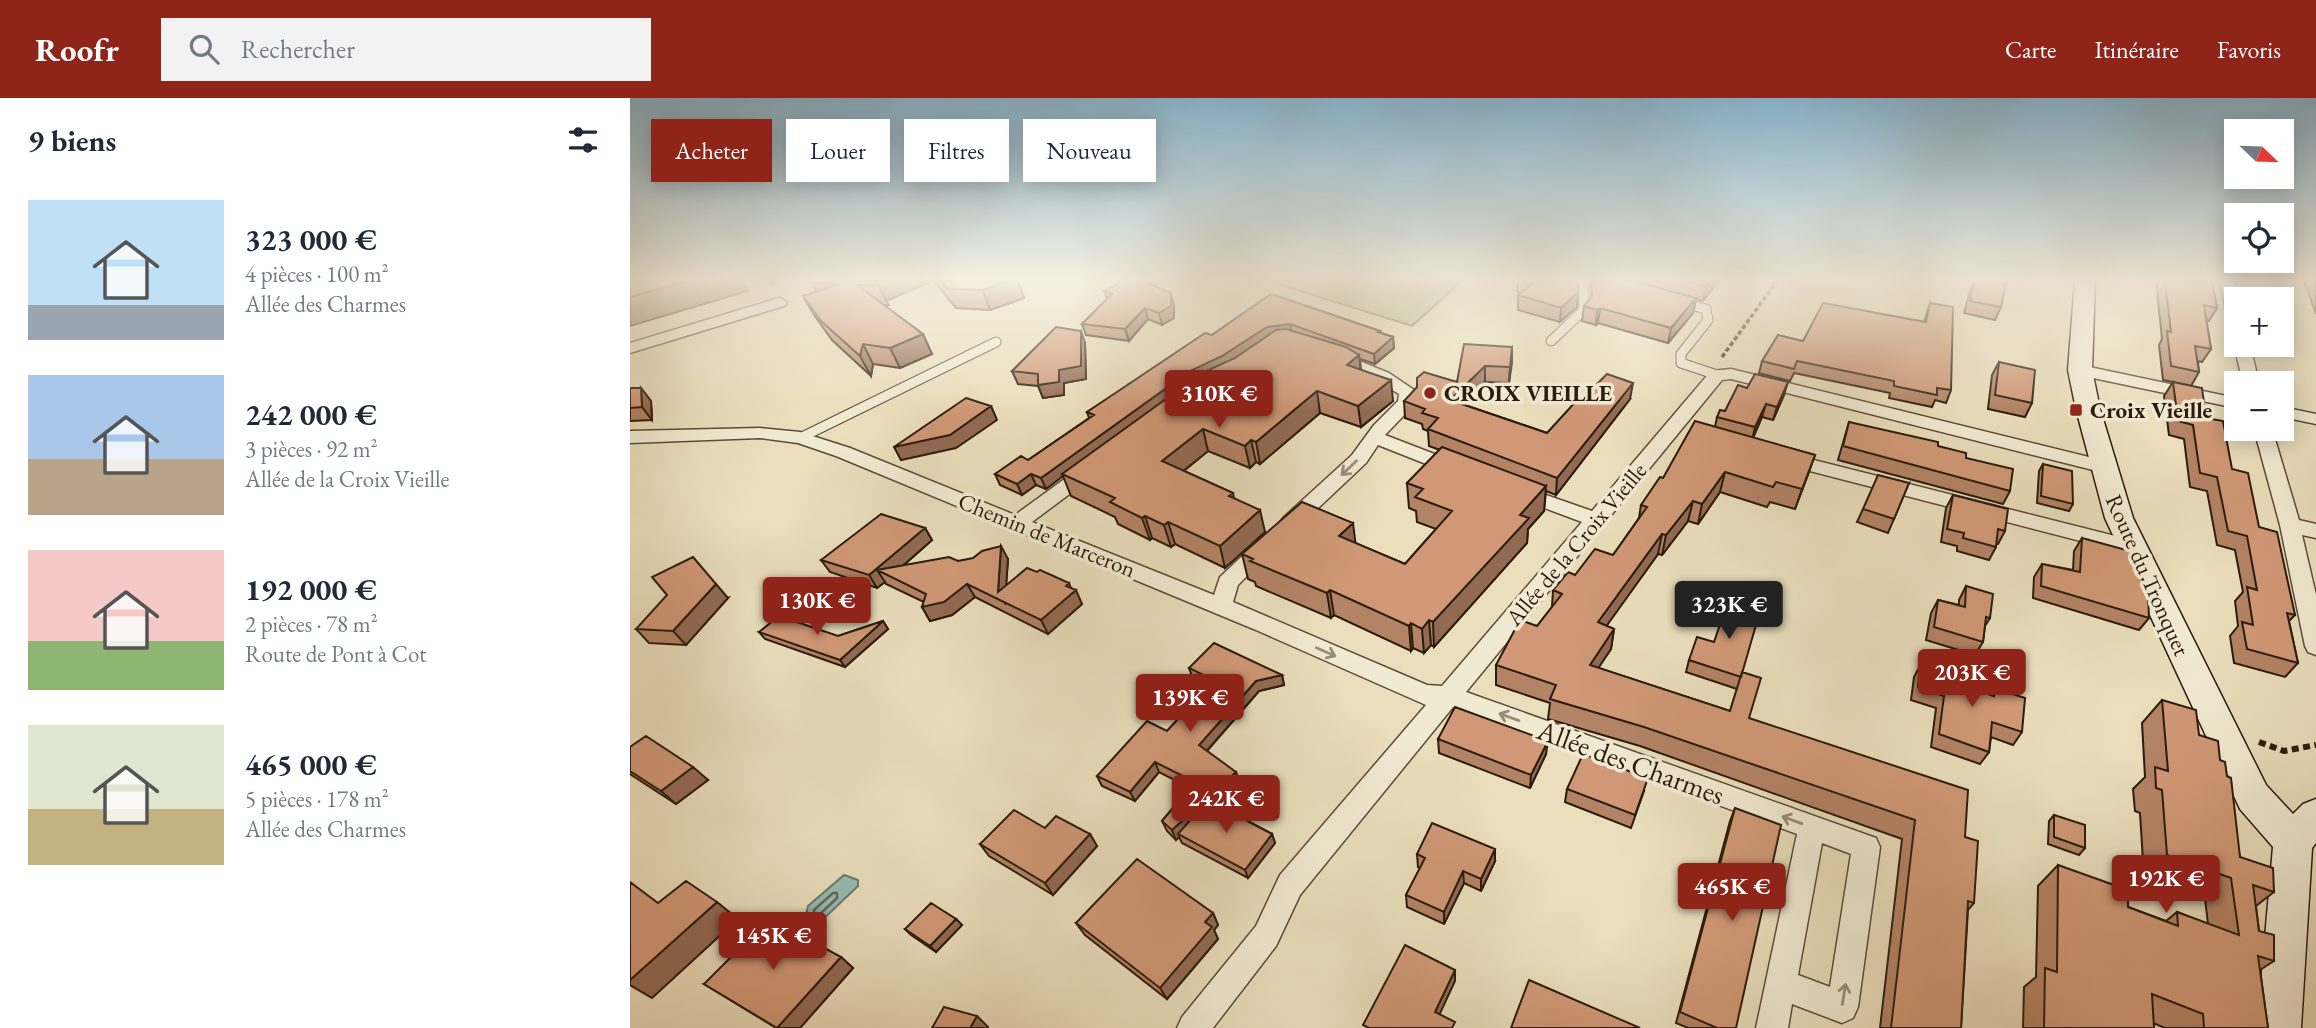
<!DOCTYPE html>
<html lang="fr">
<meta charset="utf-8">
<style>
body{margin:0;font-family:"EB Garamond",serif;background:#f2f2f3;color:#1f2937;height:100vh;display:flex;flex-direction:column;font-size:26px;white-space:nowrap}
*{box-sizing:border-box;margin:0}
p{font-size:23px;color:#747a83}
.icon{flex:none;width:38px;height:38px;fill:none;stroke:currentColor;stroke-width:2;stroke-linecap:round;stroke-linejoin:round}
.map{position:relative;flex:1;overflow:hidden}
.sheet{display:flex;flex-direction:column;background:#fff;width:630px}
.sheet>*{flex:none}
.guide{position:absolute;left:21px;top:21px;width:665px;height:63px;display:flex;gap:14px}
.needle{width:46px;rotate:113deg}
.tools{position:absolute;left:1594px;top:21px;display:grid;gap:14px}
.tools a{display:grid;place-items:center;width:70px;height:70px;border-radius:0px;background:#fff;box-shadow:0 4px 18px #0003;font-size:35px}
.price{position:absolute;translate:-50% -60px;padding:0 16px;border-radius:7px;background:#8f2418;color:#fff;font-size:23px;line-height:46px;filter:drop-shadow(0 2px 4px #0008)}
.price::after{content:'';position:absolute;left:50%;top:42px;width:21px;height:16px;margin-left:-10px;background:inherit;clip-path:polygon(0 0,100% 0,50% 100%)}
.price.active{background:#222;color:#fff}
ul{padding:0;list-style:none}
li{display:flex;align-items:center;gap:21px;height:175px;padding:0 28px}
li span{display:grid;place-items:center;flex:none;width:196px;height:140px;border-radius:0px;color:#555}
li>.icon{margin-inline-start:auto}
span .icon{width:84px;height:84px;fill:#fffc;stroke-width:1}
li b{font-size:30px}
h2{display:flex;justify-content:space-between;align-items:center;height:84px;padding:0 28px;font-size:30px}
.tag{padding:0 24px;border-radius:0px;background:#fff;box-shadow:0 4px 18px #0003;font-size:24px;line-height:63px}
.tag.active{background:#8f2418;color:#fff}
header{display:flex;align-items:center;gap:42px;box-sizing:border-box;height:98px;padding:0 35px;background:#8f2418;color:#fff}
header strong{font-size:33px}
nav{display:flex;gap:38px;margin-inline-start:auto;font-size:24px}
.search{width:490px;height:63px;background:#f2f2f3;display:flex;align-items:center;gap:18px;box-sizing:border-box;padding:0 24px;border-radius:0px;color:#747a83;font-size:26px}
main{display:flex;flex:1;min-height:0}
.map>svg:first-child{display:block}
.green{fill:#b6c192;stroke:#706e50;stroke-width:2}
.water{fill:#98bcb4;stroke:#6c7c72;stroke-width:2}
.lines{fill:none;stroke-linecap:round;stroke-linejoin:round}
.shore{stroke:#626c61;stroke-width:2.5}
.lane-casing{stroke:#5b4c3a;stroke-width:11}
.street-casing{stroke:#5b4c3a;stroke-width:3}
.secondary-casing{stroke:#2b1c0e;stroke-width:3}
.path-far1{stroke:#2b1c0e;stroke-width:3.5;stroke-dasharray:4.5 2.5;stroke-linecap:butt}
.path{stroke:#2b1c0e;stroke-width:6;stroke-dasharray:7 4.5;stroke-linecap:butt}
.lane{stroke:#f1ead3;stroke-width:9}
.street{fill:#f1ead3;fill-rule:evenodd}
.secondary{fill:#f1ead3;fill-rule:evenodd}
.wall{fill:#b38365;stroke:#2b1c0e;stroke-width:2}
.shaded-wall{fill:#926a53;stroke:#2b1c0e;stroke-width:2}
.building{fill:#d09876;stroke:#2b1c0e;stroke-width:2}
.oneway{stroke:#988d7a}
.poi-dot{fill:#8f2418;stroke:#f1ead3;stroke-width:2.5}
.labels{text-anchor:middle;stroke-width:7;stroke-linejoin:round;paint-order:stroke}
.poi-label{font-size:23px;font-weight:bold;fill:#2b1c0e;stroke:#f1ead3;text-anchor:start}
.street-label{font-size:23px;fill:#2b1c0e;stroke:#f1ead3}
.near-street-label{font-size:28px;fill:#2b1c0e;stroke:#f1ead3}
</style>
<header>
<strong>Roofr</strong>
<div class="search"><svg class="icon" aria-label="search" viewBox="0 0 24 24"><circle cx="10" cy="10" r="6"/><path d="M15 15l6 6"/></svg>Rechercher</div>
<nav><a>Carte</a><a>Itinéraire</a><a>Favoris</a></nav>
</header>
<main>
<section class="sheet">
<h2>9 biens<svg class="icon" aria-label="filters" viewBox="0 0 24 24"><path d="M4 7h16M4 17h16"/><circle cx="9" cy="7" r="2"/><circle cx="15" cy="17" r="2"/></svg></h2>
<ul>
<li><span style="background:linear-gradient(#bfe0f5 75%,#9aa5b1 0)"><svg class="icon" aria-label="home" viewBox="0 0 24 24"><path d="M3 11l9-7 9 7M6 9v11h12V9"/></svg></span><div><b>323 000 €</b><p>4 pièces · 100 m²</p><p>Allée des Charmes</p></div></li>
<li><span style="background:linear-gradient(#a9c7e8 60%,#b9a48a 0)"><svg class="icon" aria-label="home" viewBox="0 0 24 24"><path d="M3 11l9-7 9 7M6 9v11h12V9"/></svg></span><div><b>242 000 €</b><p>3 pièces · 92 m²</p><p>Allée de la Croix Vieille</p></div></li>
<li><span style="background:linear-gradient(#f6c9c9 65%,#8fb573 0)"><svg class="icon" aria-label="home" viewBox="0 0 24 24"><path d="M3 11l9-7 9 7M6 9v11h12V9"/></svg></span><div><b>192 000 €</b><p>2 pièces · 78 m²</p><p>Route de Pont à Cot</p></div></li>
<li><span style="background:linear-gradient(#dfe7d0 60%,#c2b280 0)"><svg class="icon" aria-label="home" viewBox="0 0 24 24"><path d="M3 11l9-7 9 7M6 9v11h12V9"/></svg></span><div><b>465 000 €</b><p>5 pièces · 178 m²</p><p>Allée des Charmes</p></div></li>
</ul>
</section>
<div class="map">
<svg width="1686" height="930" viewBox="0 0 1686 930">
<rect width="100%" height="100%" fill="#eadebc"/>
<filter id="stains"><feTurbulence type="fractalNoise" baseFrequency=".00286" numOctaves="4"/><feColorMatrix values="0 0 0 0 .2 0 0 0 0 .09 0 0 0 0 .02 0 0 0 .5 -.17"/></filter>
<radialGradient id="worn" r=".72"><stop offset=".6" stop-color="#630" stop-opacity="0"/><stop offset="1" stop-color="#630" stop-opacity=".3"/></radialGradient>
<path class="green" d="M638 183H832L782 228Z"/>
<path class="water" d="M183 496 217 507 199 523 164 512Z
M214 777 228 782V788L187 827H183L175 822 178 808Z"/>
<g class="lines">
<path class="shore" d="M203 795H207V800L189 817H184V812Z"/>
<defs>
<path id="lane" d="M1053 205 1076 211 1078 222 1051 256V265L1087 277
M921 243 954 212 953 183
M170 340 366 244"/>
<path id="street" d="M1590 183H1604L1609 201H1606V228L1598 223Z
M149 200 154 202 157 205 154 208 0 255V245Z
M1606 244V247H1620L1629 285H1613L1604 247Z
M704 253 759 275 787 294 783 308 755 337 833 367 835 371 826 377 819 375 748 347 736 365 667 430H653L650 425 653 420 722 357 744 327 768 303 769 296 737 277 698 261 696 258Z
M1450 267 1606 300V310L1444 276 1442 272 1444 268Z
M1101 271 1475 363 1484 369 1475 375 1101 281 1092 282 836 594 1246 740 1250 749 1228 909 1223 920 1212 925 1162 906 1158 930H1126L1167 736 823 609 670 797 646 848 583 930H547L552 919 626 828 650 777 796 607 626 532 206 358 168 345 130 340 0 345V333L130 330 170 334 220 350 385 417 451 369H465L467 373 465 377 402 424 584 497 590 479 627 444 634 442 641 444 644 449 641 454 608 487 603 504 797 587 812 588 952 424 882 398 879 394 882 390H896L962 413 1081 273ZM1192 745 1221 756 1200 889 1168 877Z
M1652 309 1686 316V326L1652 319Z
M1624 331H1642L1669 422 1686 426V440L1672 437 1686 497V557L1678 554 1675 548 1650 427Z
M1156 355 1501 442 1508 444 1511 449 1508 454 1501 456 1149 365 1147 361 1149 357Z"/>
<path id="secondary" d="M1445 183H1465L1462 272 1470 311 1503 420 1636 687 1663 716 1673 706 1686 701V745L1682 750 1671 930H1627L1643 749 1610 711 1475 420 1446 311 1438 272Z"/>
</defs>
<use href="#lane" class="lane-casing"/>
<use href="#street" class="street-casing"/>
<use href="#secondary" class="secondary-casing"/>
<path class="path-far1" d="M1092 259 1147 183"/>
<path class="path" d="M1629 644 1654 653 1686 647"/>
<use href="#lane" class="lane"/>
<use href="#street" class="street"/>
<use href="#secondary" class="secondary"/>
</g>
<path class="wall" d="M302 183 256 203 259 207H253L302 256 270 270 243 266 241 278 202 242 184 217 173 198 187 194 182 185Z
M304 183H388L394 200 360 212 326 210Z
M888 183H948L947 209 930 224 888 212V197L891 195 887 194Z
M960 183H1088L1073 203 1066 201 1063 215 1038 245 968 225 966 227 952 223 954 208 961 200Z
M1344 183H1366L1371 209 1365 222 1334 215 1340 192Z
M1526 183H1582L1587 210 1579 223 1576 222 1581 251 1572 264 1568 263 1569 274 1561 288 1533 282 1529 247 1532 241Z
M1674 183H1686V216Z
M474 193 544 207V220L532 227 518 221 499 243 456 237 452 226 477 201Z
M641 196 750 233 751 235 763 239 764 250 745 266 730 261 731 271 763 303 731 329 690 315 630 366 626 364 620 370 578 353 554 373 603 395 604 400 635 434 595 470 545 446 541 449 522 440 520 442 488 426 485 419 441 398 433 378 416 391 406 387 392 397 370 387 365 376 398 362 459 320 457 314 582 237Z
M1300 205 1321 292 1316 305 1305 302 1302 309 1259 300 1260 295 1164 275 1160 283 1129 275 1132 263 1173 243 1294 224Z
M455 245 456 281 434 285V297L413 300 408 288 388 286 382 273Z
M882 249 879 285 855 284 832 306 917 335 951 302 1000 301 926 397 916 393 914 413 898 431 897 445 804 549 801 547 794 555 783 550 781 553 704 517 701 520 626 488 625 484 618 481 612 456 725 445 775 466 806 431 787 424 786 413 779 410 777 385 810 352 799 348 798 333 793 331 792 326 775 320 774 303 827 284Z
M1369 264 1402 305 1395 319 1358 311 1362 277Z
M1543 284 1576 320 1629 429 1665 517 1659 523 1668 565 1655 579 1604 565 1600 538 1608 528 1605 503 1613 494 1605 452 1587 447 1577 393 1560 389 1554 341 1539 337 1534 298Z
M0 290H11L21 303 22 322 0 323Z
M1154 297 1143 322 1132 319 1123 340 1185 357 1165 411 1140 404 1137 409 1090 394 1068 426 1058 423 1032 457 1028 456 976 528 984 531 981 551 968 570 1100 613 1107 591 1056 574 1059 562 1112 575 1119 620 1335 739 1344 805 1338 812 1331 930H1250L1272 741 1010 648 918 621 920 605 866 587V567L907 528 922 509 923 492 945 477 983 457 1009 420 1011 407 1033 380 1085 329 1087 319 1095 313Z
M1219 324 1336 360 1380 393 1373 406 1208 362Z
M1413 366 1443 406 1439 413 1407 405 1409 373Z
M1279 385 1258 435 1227 424 1233 411Z
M1323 397 1375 433 1368 446H1366V449L1359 462 1327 453V448L1311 444 1316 410Z
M295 430 302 442 274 467 328 463 378 461 376 487 441 490 452 506 418 536 345 499 322 517 300 523 292 509 294 504 256 486 255 484 247 490 200 474 191 462Z
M1452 440 1519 520 1509 532 1403 500 1404 479 1412 466 1443 472 1444 453Z
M1336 488 1360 520 1355 528 1353 544 1345 557 1296 542 1301 515 1308 502 1329 507V502Z
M98 500 56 547 19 545 6 531Z
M253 523 258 531 215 569 135 541 129 534 208 538Z
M1291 566 1321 584 1360 597 1364 590 1392 634 1383 647 1361 639 1359 654 1350 666 1301 649 1306 610 1281 602 1284 579Z
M559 570 652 577 654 587 629 593 577 653 610 684 585 706 642 736 645 745 618 780 552 745 549 739 546 742 537 733 532 723 560 690 529 674 505 703 472 688 467 678 537 633 579 588 563 581Z
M1532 602 1569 637 1590 662 1610 759 1644 794 1626 808 1629 833 1644 863 1630 872 1638 930H1535L1523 925 1524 930H1393L1394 889 1406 879 1408 788 1428 767 1498 809 1536 823 1547 814 1578 826 1575 801 1514 779 1510 715 1505 713 1503 691 1515 679 1512 625Z
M808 641 916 656 900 690 809 655Z
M0 649 78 682 46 706 0 676Z
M937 691 1014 693 1001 730 935 704Z
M1105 710 1106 930H1058L1046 925 1100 723Z
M1424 717 1455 750 1449 757 1418 746 1419 723Z
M460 736 467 748 423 797 359 758 350 746Z
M787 756 865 763 851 793 834 785 814 826 777 809 776 797 790 770 788 769Z
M583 815 588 827 584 832 588 841 537 901 455 837 446 825Z
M326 821 332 827 306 854 281 837 275 831Z
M211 859 223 870 170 930H146L74 886Z"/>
<path class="shaded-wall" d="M56 183H112L118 193 0 228V199Z
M140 183H152L141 186Z
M248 183H302L256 203 249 188 246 184Z
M379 183H388L394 200 360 212 353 192Z
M1080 183H1088L1073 203 1076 188Z
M948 194 947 209 930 224 931 210Z
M541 195 544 207V220L532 227 529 215Z
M1066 200 1063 215 1038 245 1041 230Z
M515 210 518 221 499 243 495 231Z
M970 210 968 225 966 227 967 212Z
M660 226 662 237 595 269 432 376 433 378 416 391 411 380 560 273 637 229Z
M451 233 455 245 456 281 434 285V297L413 300 408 287 429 272Z
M293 236 302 256 270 270 260 250Z
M763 239 764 250 745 266 744 256Z
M233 246 243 266 241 278 230 258Z
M882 249V265L879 285 880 269Z
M729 257 731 278 717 267Z
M855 268V284L820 319V302Z
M761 282 763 303 731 329 728 308Z
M1158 284 1154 297 1143 322 1147 309Z
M1003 285 1000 301 926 397 927 380Z
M11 290 21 303 22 322 12 309Z
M687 293 690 315 630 366 626 344Z
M1136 306 1132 319 1122 342 1125 329Z
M361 308 367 322 326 350 271 362 264 349Z
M573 331 578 353 538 385 532 363Z
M621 342 626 364 620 370 615 348Z
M1185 357 1178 377 1165 411 1172 391Z
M1095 374 1090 394 1068 426 1072 406Z
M401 376 406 387 392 397 387 386Z
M916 388 914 413 898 431 897 445 804 549 803 524 890 417Z
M1063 403 1058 423 1032 457 1036 437Z
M630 412 635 434 595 470 590 448Z
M515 418 522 440 520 442 512 420Z
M538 424 545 446 541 449 534 427Z
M723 425 726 450 709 438Z
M295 430 302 442 261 478 247 472 255 484 247 490 239 477Z
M1032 436 1028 456 965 544 968 524Z
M371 448 378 461 375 505 368 494Z
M439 485 443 495 446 492 452 506 418 536 411 522 436 488Z
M86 486 98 500 56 547 43 533Z
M337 486 345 499 322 517 300 523 292 509Z
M700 492 704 517 701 520 697 495Z
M799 522 801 547 794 555 792 531Z
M253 523 258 531 215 569 210 562Z
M781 525 783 550 781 553 779 528Z
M984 531 981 551 957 587 960 567Z
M652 577 654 587 629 593 573 657 569 647 626 583Z
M918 643 916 656 900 690 901 677Z
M525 664 529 674 505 703 500 694Z
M63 669 78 682 46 706 31 693Z
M606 674 610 684 551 737 548 736 549 739 546 742 542 732Z
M460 736 467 748 423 797 415 785Z
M642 736 645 745 618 780 615 772Z
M865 751V763L851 793V781Z
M833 773 834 785 814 826V814Z
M87 804 108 821 22 900 0 887V882Z
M583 815 588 827 584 832 588 841 537 901 530 890 575 824Z
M326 821 332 827 306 854 300 848Z
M211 859 223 870 170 930H147Z
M825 872V883L806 924 805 914Z
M347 918 358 929 357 930H340Z"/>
<path class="building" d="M0 183H56L0 199Z
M187 183H248L246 184 249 188 227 187 293 236 260 250 233 246 230 258 191 223 173 198 209 186 182 185Z
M311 183H379L353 192 318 191Z
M493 183H514L541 195V208L529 215 515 210 495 231 452 226 482 196 474 193Z
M901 183H948V194L931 210 888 197 904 184Z
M962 183H1004L1066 200 1041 230 970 210 967 212 954 208 962 198Z
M1057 183H1080L1076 188Z
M1344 183H1366L1376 185 1371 209 1340 203Z
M1535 183H1582L1587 210 1574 207 1581 251 1565 248 1569 274 1541 268 1537 233 1541 234Z
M641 196 750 233 748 234 763 239 744 256 660 226 637 229 592 258 560 273 411 380 401 376 387 386 365 376 391 358 398 362 464 317 457 314 575 235 582 237Z
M1193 205 1296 224 1300 205 1323 209 1321 292 1307 290V297L1264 288V283L1167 263 1164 271 1132 263 1148 237 1173 243Z
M426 229 451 233V268L429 272V284L408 287V276L382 273Z
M656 231 716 249 729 257 717 267 761 282 728 308 687 293 626 344 621 342 615 348 573 331 532 363 603 395 599 398 630 412 590 448 538 424 534 427 515 418 512 420 480 404 485 400 432 376 572 275 605 260 646 232Z
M834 246 882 249 880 269 855 268 820 302 917 335 948 301 951 302 977 276 1003 285 927 380 798 331 808 320 792 315 795 311 774 303 787 289V280L794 274 827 284Z
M1369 264 1405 272 1402 305 1365 297Z
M1125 276 1158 284 1147 309 1136 306 1125 329 1087 319 1090 312 1095 313 1108 287 1117 290Z
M1543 284 1572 290 1576 320 1593 323 1602 371 1618 375 1629 429 1647 434 1665 517 1657 515 1668 565 1617 551 1612 524 1623 527 1617 489 1627 492 1617 438 1598 433 1587 379 1570 375 1563 327 1548 323Z
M0 290H11L12 309 0 310Z
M336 300 361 308 320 337 264 349Z
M1065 323 1185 357 1172 391 1146 384 1143 389 1095 374 1072 406 1063 403 1036 437 1032 436 968 524 984 531 960 567 1100 613 1112 574 1131 580 1119 620 1338 692 1335 739 1348 743 1344 805 1338 803 1331 930H1261L1285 722 1014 629 920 601 926 587 866 567 890 522 907 528 932 496 923 492 938 474 945 477 965 451 983 457 1017 409 1011 407 1030 379 1033 380Z
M1219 324 1308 344V348L1336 355V360L1383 371 1380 393 1213 348Z
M812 349 916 388 890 417 899 420 803 524 799 522 792 531 781 525 779 528 700 492 697 495 620 463 623 461 612 456 672 404 723 425 709 438 775 466 822 413 785 399 793 391 777 385Z
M1413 366 1442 373 1443 406 1411 398Z
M1248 377 1279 385 1264 421 1233 411Z
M1323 397 1378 411 1375 433 1368 431 1366 449 1333 440 1334 435 1317 431Z
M251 416 295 430 239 477 191 462Z
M1452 440 1500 453 1518 493 1519 520 1411 488 1412 466 1450 474Z
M371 448 368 494 397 470 407 474 410 472 439 485 436 488 446 492 411 522 337 486 314 504 292 509 296 496 247 472 319 459 328 463 343 460 352 453Z
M63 459 86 486 43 533 6 531 37 497 22 479Z
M1336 488 1363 496 1360 520 1356 519 1353 544 1304 529 1308 502 1335 509Z
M1098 503 1130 513 1111 579 1059 562 1067 539 1084 544Z
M149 518 208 538 253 523 210 562 129 534Z
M584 545 652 577 626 583 569 647 606 674 542 732 532 723 565 684 525 664 500 694 467 678 517 623 537 633 584 582 559 570Z
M1291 566 1321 576V584L1364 598V590L1395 600 1392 634 1362 624 1359 654 1309 636 1314 598 1288 589Z
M1532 602 1566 612 1569 637 1588 643 1590 662 1595 664 1597 678 1601 680 1610 759 1643 770 1644 794 1623 787 1629 833 1644 837V863L1628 858 1638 930H1574L1573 916 1522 896 1524 930H1414L1415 870 1427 874 1428 767 1498 792V809L1548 828 1547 814 1609 837 1601 780 1537 757 1532 692 1526 690 1525 669 1538 673Z
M825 609 918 643 901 677 808 641Z
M16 638 63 669 31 693 0 673V649Z
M953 656 1018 680 1005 717 937 691Z
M578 702 642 736 615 772 548 736Z
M1105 710 1151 727 1106 930H1087L1050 914Z
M384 712 415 730 426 718 460 736 415 785 350 746Z
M1424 717 1455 727V750L1424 739Z
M802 725 865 751 851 781 833 773 814 814 776 797 795 760 787 756Z
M507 761 583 815 575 824 582 829 530 890 446 825Z
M56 783 87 804 0 882V784L28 805Z
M301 805 326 821 300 848 275 831Z
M140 820 211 859 147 930 74 886Z
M775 847 825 872 805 914 825 924 822 930H739L733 927Z
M899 882 1010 930H881Z
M314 909 347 918 340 930H302Z"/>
<defs><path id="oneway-shaft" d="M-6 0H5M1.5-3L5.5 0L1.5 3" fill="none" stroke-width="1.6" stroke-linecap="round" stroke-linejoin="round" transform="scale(1.75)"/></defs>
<g class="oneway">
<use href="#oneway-shaft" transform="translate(719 370) rotate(137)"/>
<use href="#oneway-shaft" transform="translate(696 554) rotate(24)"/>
<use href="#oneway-shaft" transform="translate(879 619) rotate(-160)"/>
<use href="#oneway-shaft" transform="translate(1162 722) rotate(-160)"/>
<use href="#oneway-shaft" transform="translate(1214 896) rotate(-81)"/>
</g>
<linearGradient id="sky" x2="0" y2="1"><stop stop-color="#88b7d3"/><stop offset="0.58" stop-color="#f6f0e1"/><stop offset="1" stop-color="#f6f0e1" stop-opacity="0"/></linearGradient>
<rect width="1686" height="313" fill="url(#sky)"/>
<g class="poi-dot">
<circle cx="800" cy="295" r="7"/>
<rect x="1439" y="305" width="14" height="14" rx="3.5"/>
</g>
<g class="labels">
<g class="poi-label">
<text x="814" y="303">CROIX VIEILLE</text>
<text x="1460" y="320">Croix Vieille</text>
</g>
<g class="street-label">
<text transform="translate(417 437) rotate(22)" y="8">Chemin de Marceron</text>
<text transform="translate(946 446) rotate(-50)" y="8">Allée de la Croix Vieille</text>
<text transform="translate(1518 477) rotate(66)" y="8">Route du Tronquet</text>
</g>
<g class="near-street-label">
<text transform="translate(1001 664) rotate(20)" y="10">Allée des Charmes</text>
</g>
</g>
<rect width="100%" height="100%" filter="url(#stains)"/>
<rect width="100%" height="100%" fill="url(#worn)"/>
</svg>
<div class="tools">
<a><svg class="needle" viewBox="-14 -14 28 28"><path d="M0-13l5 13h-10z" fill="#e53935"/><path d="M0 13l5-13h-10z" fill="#747a83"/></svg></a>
<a><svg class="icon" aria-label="locate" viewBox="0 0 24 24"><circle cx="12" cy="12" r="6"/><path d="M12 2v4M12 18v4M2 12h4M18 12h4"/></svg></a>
<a>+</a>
<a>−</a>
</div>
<b class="price" style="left:589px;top:332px">310K €</b>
<b class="price" style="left:187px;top:539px">130K €</b>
<b class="price active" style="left:1099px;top:543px">323K €</b>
<b class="price" style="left:1342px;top:611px">203K €</b>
<b class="price" style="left:560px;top:636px">139K €</b>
<b class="price" style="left:596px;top:737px">242K €</b>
<b class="price" style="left:1536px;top:817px">192K €</b>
<b class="price" style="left:1102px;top:825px">465K €</b>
<b class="price" style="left:143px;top:874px">145K €</b>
<div class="guide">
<a class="tag active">Acheter</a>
<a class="tag">Louer</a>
<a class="tag">Filtres</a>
<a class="tag">Nouveau</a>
</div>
</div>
</main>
